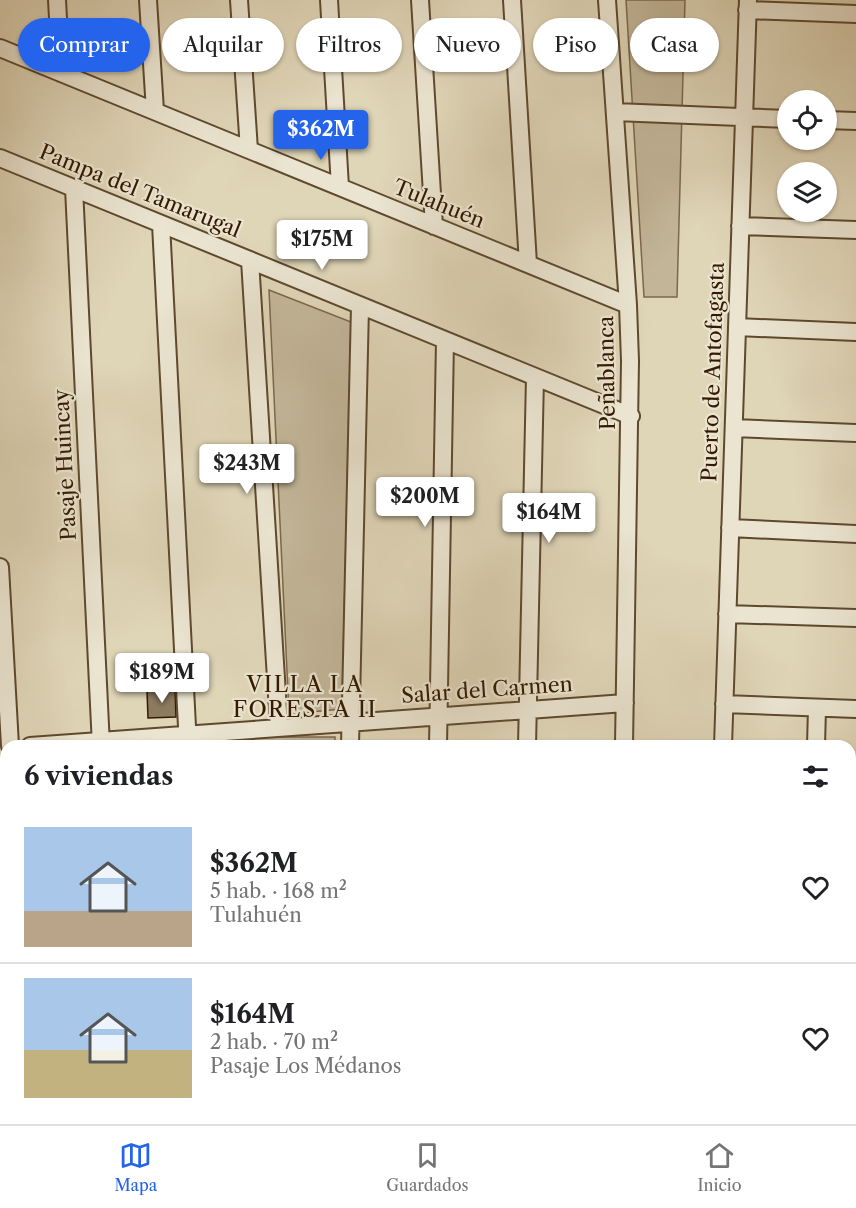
<!DOCTYPE html>
<html lang="es">
<meta charset="utf-8">
<style>
body{margin:0;font-family:"Libre Caslon Text",serif;background:#f6f6f6;color:#202124;height:100vh;display:flex;flex-direction:column;font-size:22px;white-space:nowrap}
*{box-sizing:border-box;margin:0}
p{font-size:20px;color:#757577}
.icon{flex:none;width:33px;height:33px;fill:none;stroke:currentColor;stroke-width:2;stroke-linecap:round;stroke-linejoin:round}
.map{position:relative;flex:1;overflow:hidden}
.sheet{position:absolute;left:0px;top:740px;width:856px;height:386px;display:flex;flex-direction:column;background:#fff;border-radius:18px 18px 0 0;box-shadow:0 2px 4px #0004}
.sheet>*{flex:none}
.top-card{position:absolute;left:18px;top:18px;width:820px;height:54px;display:flex;gap:12px}
.controls{position:absolute;left:777px;top:90px;display:grid;gap:12px}
.controls a{display:grid;place-items:center;width:60px;height:60px;border-radius:50%;background:#fff;box-shadow:0 2px 4px #0004;font-size:30px}
.price{position:absolute;translate:-50% -51px;padding:0 14px;border-radius:6px;background:#fff;color:#222;font-size:20px;line-height:39px;filter:drop-shadow(0 2px 3px #0008)}
.price::after{content:'';position:absolute;left:50%;top:36px;width:18px;height:14px;margin-left:-9px;background:inherit;clip-path:polygon(0 0,100% 0,50% 100%)}
.price.current{background:#2563eb;color:#fff}
ul{padding:0;list-style:none}
li{display:flex;align-items:center;gap:18px;height:150px;padding:0 24px}
li+li{border-top:2px solid #e0e0e0}
li span{display:grid;place-items:center;flex:none;width:168px;height:120px;border-radius:0px;color:#555}
li>.icon{margin-inline-start:auto}
span .icon{width:72px;height:72px;fill:#fffc;stroke-width:1}
li b{font-size:26px}
h2{display:flex;justify-content:space-between;align-items:center;height:72px;padding:0 24px;font-size:26px}
.pill{padding:0 21px;border-radius:27px;background:#fff;box-shadow:0 2px 4px #0004;font-size:21px;line-height:54px}
.pill.current{background:#2563eb;color:#fff}
.menu{display:flex;justify-content:space-around;align-items:center;height:84px;border-top:2px solid #e0e0e0;background:#fff;font-size:16px;color:#757577}
.menu a{display:grid;justify-items:center;gap:3px}
.menu .current{color:#2563eb}
.map>svg:first-child{display:block}
.green{fill:#c2b598;stroke:#7b684c;stroke-width:1.5}
.building{fill:#8d7b5f;stroke:#341a00;stroke-width:1.5}
.lines{fill:none;stroke-linecap:round;stroke-linejoin:round}
.minor-casing{stroke:#5f492e;stroke-width:20}
.path{stroke:#341a00;stroke-width:4;stroke-dasharray:1.5 3;stroke-linecap:butt}
.minor{stroke:#eae4d0;stroke-width:16}
.labels{text-anchor:middle;stroke-width:4.5;stroke-linejoin:round;paint-order:stroke}
.street-label{font-size:21px;fill:#341a00;stroke:#eae4d0}
.neighbourhood-label{font-size:22px;letter-spacing:1.5px;fill:#341a00;stroke:#eae4d0}
</style>
<div class="map">
<svg width="856" height="1124" viewBox="0 0 856 1124">
<rect width="100%" height="100%" fill="#dfd5b7"/>
<filter id="stains"><feTurbulence type="fractalNoise" baseFrequency=".00333" numOctaves="4"/><feColorMatrix values="0 0 0 0 .2 0 0 0 0 .09 0 0 0 0 .02 0 0 0 .5 -.17"/></filter>
<radialGradient id="worn" r=".72"><stop offset=".6" stop-color="#630" stop-opacity="0"/><stop offset="1" stop-color="#630" stop-opacity=".3"/></radialGradient>
<path class="green" d="M626 0H685L677 297H644Z
M269 290 351 322 342 709 289 714Z
M235 737H335V745H236Z"/>
<path class="building" d="M175 690 176 717 148 718 147 691Z"/>
<g class="lines">
<defs>
<path id="minor" d="M57 0 61 73
M148 0 155 111
M239 0 249 150
M329 0 340 187
M420 0 434 226
M512 0 528 264
M607 0 628 305 630 361 624 746
M747 10 856 14
M0 48 628 305
M615 112 788 119
M826 120 856 121
M0 158 631 416
M74 188 101 746
M161 224 188 746
M740 226 856 230
M250 260 279 727
M737 327 856 332
M734 428 856 433
M730 528 856 534
M0 567 10 746
M727 614 856 618
M724 704 856 709
M30 746 625 703
M350 746 360 306
M438 746 445 340
M527 746 535 377
M723 746 748 0
M816 746 817 708
M850 925 856 926
M0 1038 6 1037
M850 1110H856
M604 1124 605 1119
M696 1124 733 1119"/>
</defs>
<use href="#minor" class="minor-casing"/>
<path class="path" d="M793 1124 795 1119"/>
<use href="#minor" class="minor"/>
</g>
<g class="labels">
<g class="street-label">
<text transform="translate(140 191) rotate(22)" y="7">Pampa del Tamarugal</text>
<text transform="translate(439 204) rotate(22)" y="7">Tulahuén</text>
<text transform="translate(713 372) rotate(-88)" y="7">Puerto de Antofagasta</text>
<text transform="translate(607 373) rotate(-91)" y="7">Peñablanca</text>
<text transform="translate(65 465) rotate(-93)" y="7">Pasaje Huincay</text>
<text transform="translate(487 690) rotate(-4)" y="7">Salar del Carmen</text>
</g>
<g class="neighbourhood-label">
<text x="305" y="692">VILLA LA<tspan x="305" dy="25">FORESTA II</tspan></text>
</g>
</g>
<rect width="100%" height="100%" filter="url(#stains)"/>
<rect width="100%" height="100%" fill="url(#worn)"/>
</svg>
<div class="controls">
<a><svg class="icon" aria-label="locate" viewBox="0 0 24 24"><circle cx="12" cy="12" r="6"/><path d="M12 2v4M12 18v4M2 12h4M18 12h4"/></svg></a>
<a><svg class="icon" aria-label="layers" viewBox="0 0 24 24"><path d="M12 4l9 5-9 5-9-5zM3 14l9 5 9-5"/></svg></a>
</div>
<b class="price current" style="left:321px;top:161px">$362M</b>
<b class="price" style="left:322px;top:271px">$175M</b>
<b class="price" style="left:247px;top:495px">$243M</b>
<b class="price" style="left:425px;top:528px">$200M</b>
<b class="price" style="left:549px;top:544px">$164M</b>
<b class="price" style="left:162px;top:704px">$189M</b>
<div class="top-card">
<a class="pill current">Comprar</a>
<a class="pill">Alquilar</a>
<a class="pill">Filtros</a>
<a class="pill">Nuevo</a>
<a class="pill">Piso</a>
<a class="pill">Casa</a>
</div>
<section class="sheet">
<h2>6 viviendas<svg class="icon" aria-label="filters" viewBox="0 0 24 24"><path d="M4 7h16M4 17h16"/><circle cx="9" cy="7" r="2"/><circle cx="15" cy="17" r="2"/></svg></h2>
<ul>
<li><span style="background:linear-gradient(#a9c7e8 70%,#b9a48a 0)"><svg class="icon" aria-label="home" viewBox="0 0 24 24"><path d="M3 11l9-7 9 7M6 9v11h12V9"/></svg></span><div><b>$362M</b><p>5 hab. · 168 m²</p><p>Tulahuén</p></div><svg class="icon" aria-label="heart" viewBox="0 0 24 24"><path d="M12 20l-8-8c-3-5 5-10 8-4 3-6 11-1 8 4z"/></svg></li>
<li><span style="background:linear-gradient(#a9c7e8 60%,#c2b280 0)"><svg class="icon" aria-label="home" viewBox="0 0 24 24"><path d="M3 11l9-7 9 7M6 9v11h12V9"/></svg></span><div><b>$164M</b><p>2 hab. · 70 m²</p><p>Pasaje Los Médanos</p></div><svg class="icon" aria-label="heart" viewBox="0 0 24 24"><path d="M12 20l-8-8c-3-5 5-10 8-4 3-6 11-1 8 4z"/></svg></li>
</ul>
</section>
</div>
<nav class="menu">
<a class="current"><svg class="icon" aria-label="map" viewBox="0 0 24 24"><path d="M3 6l6-2 6 2 6-2v14l-6 2-6-2-6 2zM9 4v14M15 6v14"/></svg>Mapa</a>
<a><svg class="icon" aria-label="saved" viewBox="0 0 24 24"><path d="M7 4h10v16l-5-4-5 4z"/></svg>Guardados</a>
<a><svg class="icon" aria-label="home" viewBox="0 0 24 24"><path d="M3 11l9-7 9 7M6 9v11h12V9"/></svg>Inicio</a>
</nav>
